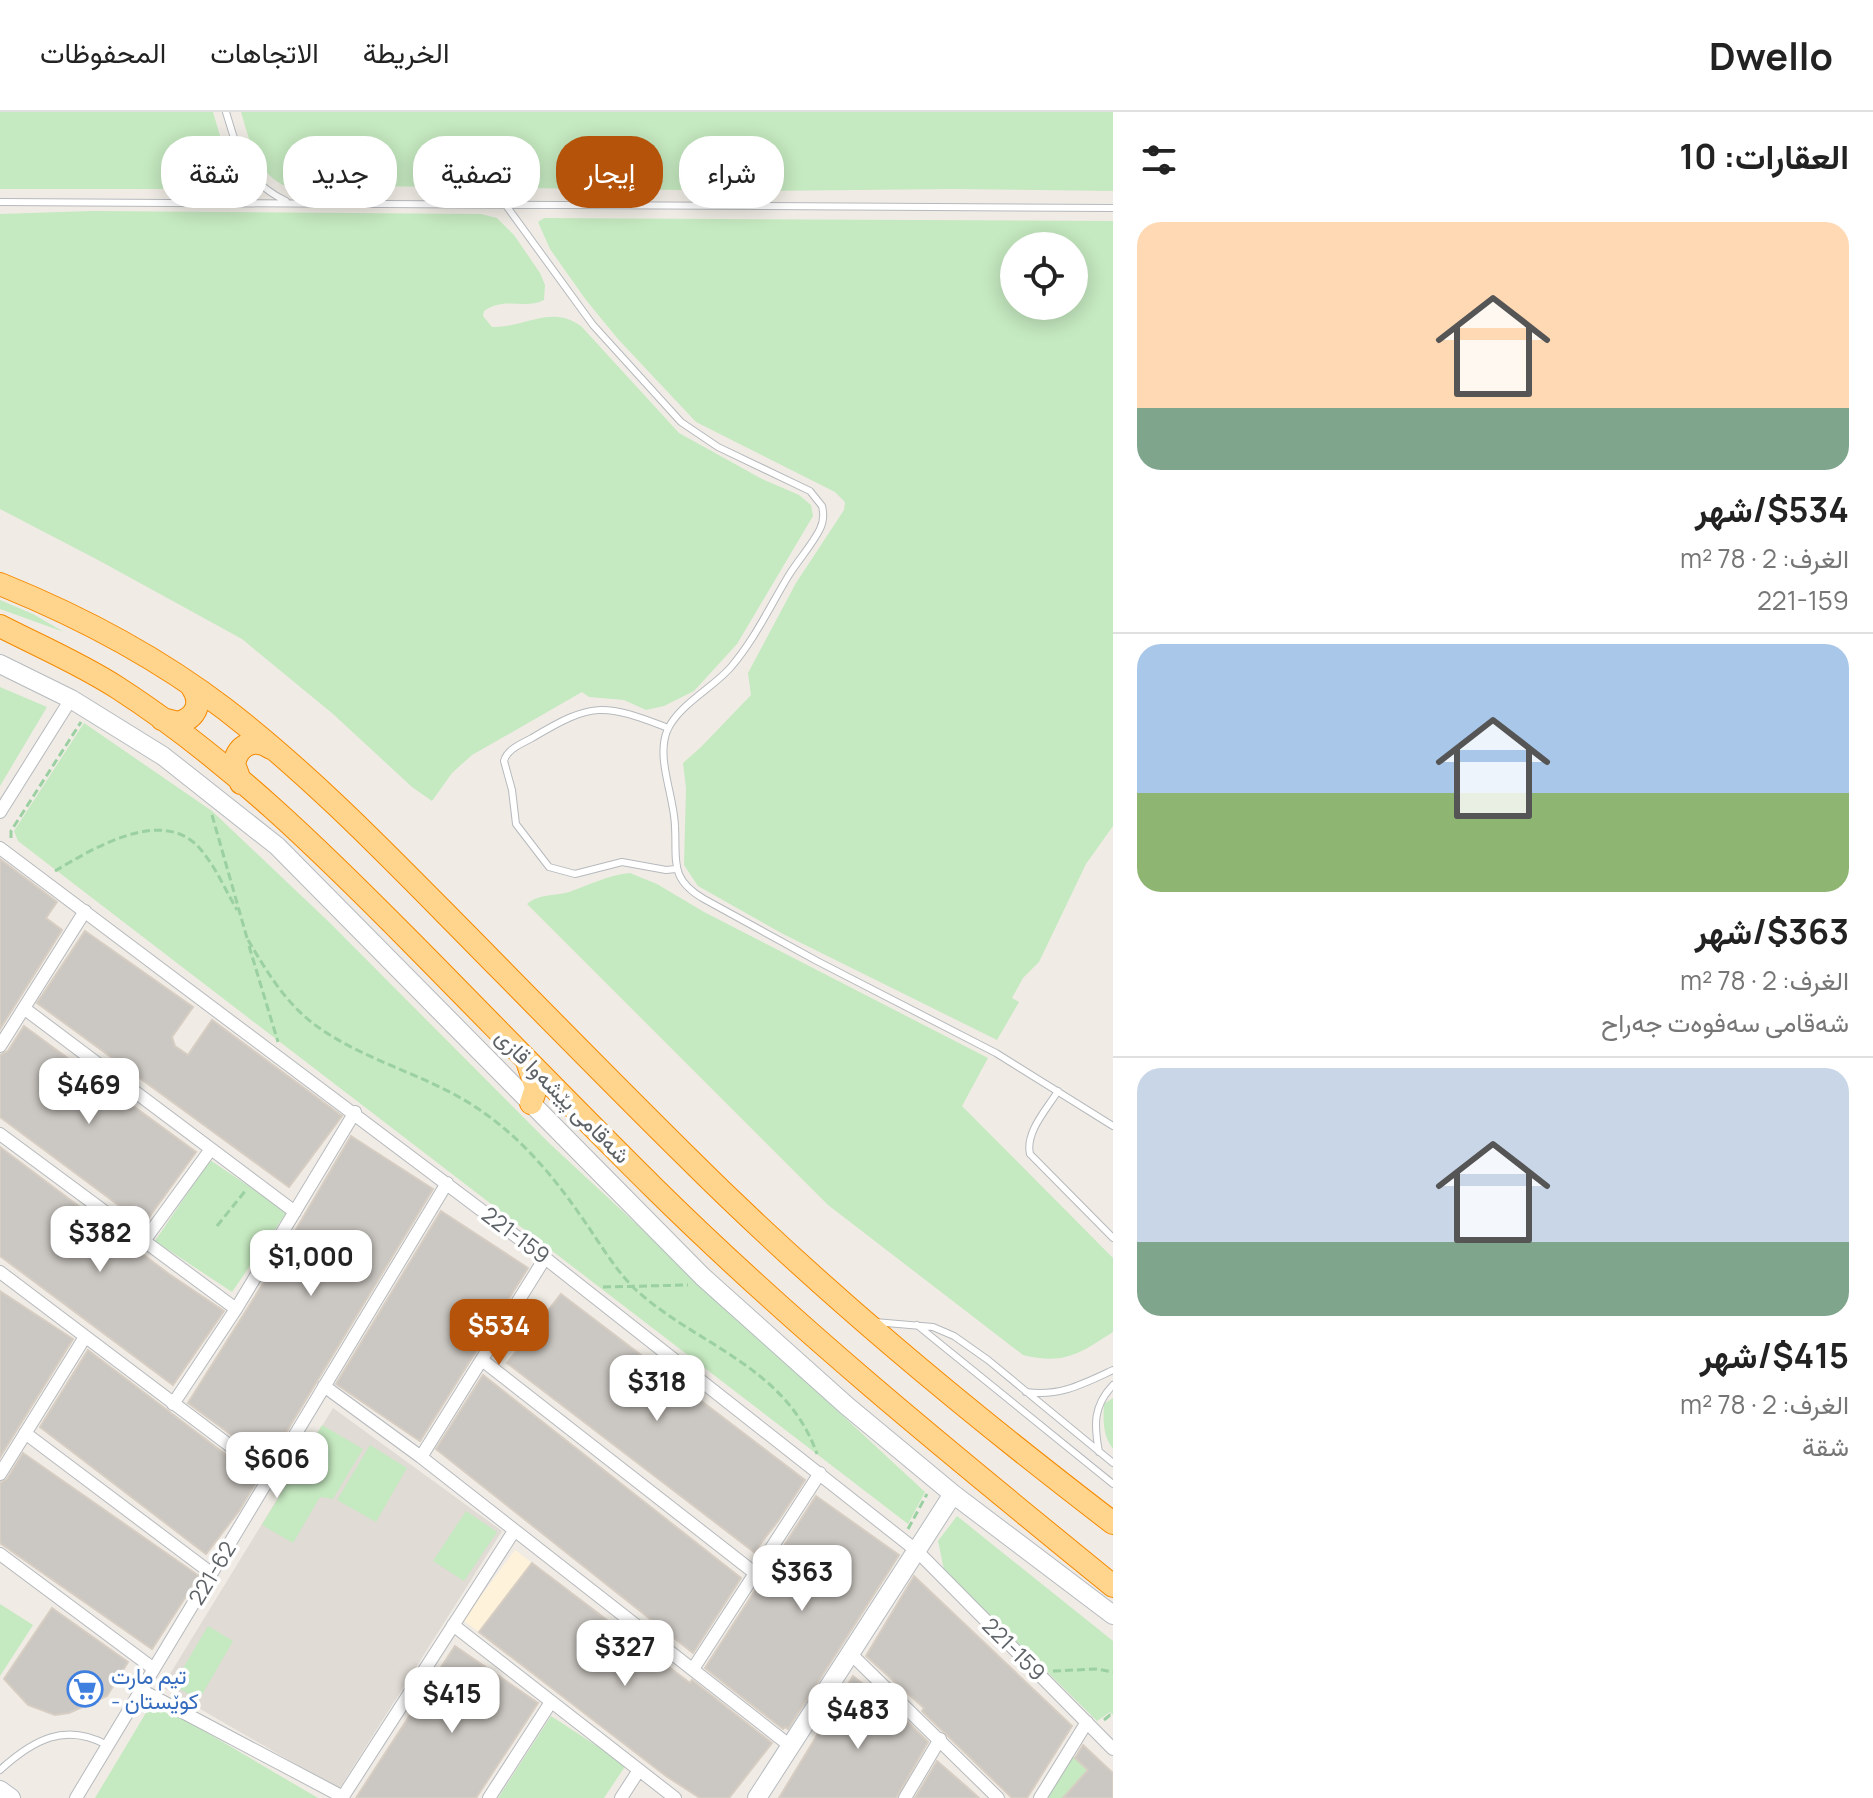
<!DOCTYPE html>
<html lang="ar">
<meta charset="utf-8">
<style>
body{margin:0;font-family:Manrope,Vazirmatn,sans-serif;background:#f6f6f6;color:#222;direction:rtl;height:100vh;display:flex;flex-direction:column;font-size:30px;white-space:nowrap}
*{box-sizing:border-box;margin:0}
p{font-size:26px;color:#767676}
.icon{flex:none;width:44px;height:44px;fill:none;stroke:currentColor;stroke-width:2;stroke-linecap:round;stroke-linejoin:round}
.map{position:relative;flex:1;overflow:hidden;direction:ltr}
.side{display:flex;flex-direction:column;background:#fff;width:760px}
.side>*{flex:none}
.banner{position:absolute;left:24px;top:24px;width:760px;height:72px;direction:rtl;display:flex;gap:16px}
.buttons{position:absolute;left:1000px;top:120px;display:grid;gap:16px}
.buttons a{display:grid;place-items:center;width:88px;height:88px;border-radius:50%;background:#fff;box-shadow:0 4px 20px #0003;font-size:40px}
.price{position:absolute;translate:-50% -68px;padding:0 18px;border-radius:16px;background:#fff;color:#222;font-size:26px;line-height:52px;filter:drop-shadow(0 2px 4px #0008)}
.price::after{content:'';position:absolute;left:50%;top:48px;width:24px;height:18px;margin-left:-12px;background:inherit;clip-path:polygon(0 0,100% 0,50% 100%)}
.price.current{background:#b45309;color:#fff}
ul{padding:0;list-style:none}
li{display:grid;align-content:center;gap:16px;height:424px;padding:0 24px}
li+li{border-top:2px solid #e0e0e0}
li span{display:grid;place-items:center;height:248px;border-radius:24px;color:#555}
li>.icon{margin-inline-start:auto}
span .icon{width:144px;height:144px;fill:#fffc;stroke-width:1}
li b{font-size:34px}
h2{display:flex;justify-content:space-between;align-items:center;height:96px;padding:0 24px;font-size:34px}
.pill{padding:0 28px;border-radius:32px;background:#fff;box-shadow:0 4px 20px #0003;font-size:28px;line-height:72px}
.pill.current{background:#b45309;color:#fff}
header{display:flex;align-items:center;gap:48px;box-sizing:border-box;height:112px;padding:0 40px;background:#fff;border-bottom:2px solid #e0e0e0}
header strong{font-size:38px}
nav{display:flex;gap:44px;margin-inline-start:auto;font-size:28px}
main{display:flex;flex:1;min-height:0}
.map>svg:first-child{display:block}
.commercial{fill:#fff2db}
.education{fill:#e0dbd4}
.green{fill:#c5e9c0;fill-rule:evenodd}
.building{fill:#cbc7c2;stroke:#d6cdc3;stroke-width:2}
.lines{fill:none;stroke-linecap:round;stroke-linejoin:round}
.lane-casing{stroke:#b6b9bd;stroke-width:8}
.street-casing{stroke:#b6b9bd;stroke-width:14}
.secondary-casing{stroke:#b6bbc0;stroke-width:20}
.highway-casing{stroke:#f58a00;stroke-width:24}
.path{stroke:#9bd0a3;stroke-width:3;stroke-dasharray:8 4;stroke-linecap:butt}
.lane{stroke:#fff;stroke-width:6}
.street{stroke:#fff;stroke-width:12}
.secondary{stroke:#fff;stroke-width:18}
.highway{stroke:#ffd48d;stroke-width:22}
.labels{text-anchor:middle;stroke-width:7;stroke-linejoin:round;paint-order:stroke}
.street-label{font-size:22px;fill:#5d6267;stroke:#fff}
.shop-label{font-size:22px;fill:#366cbe;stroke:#fff;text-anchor:start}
</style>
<header>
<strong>Dwello</strong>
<nav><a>الخريطة</a><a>الاتجاهات</a><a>المحفوظات</a></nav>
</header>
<main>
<section class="side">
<h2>العقارات: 10<svg class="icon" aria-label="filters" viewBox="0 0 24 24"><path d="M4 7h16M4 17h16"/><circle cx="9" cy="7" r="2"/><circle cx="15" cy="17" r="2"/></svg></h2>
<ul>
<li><span style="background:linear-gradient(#ffd9b3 75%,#7fa58c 0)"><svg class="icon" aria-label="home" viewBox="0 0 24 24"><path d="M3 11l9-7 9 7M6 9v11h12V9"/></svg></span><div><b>$534/شهر</b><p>الغرف: 2 · 78 m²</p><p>221-159</p></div></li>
<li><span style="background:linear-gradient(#a9c7e8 60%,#8fb573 0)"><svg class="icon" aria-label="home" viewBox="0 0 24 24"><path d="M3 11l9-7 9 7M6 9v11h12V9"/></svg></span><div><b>$363/شهر</b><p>الغرف: 2 · 78 m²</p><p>شەقامی سەفوەت جەراح</p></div></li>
<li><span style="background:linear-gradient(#c9d6e8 70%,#7fa58c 0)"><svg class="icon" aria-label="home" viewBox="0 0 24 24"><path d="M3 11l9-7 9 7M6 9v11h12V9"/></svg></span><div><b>$415/شهر</b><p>الغرف: 2 · 78 m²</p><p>شقة</p></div></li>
</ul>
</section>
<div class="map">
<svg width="1113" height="1686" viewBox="0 0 1113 1686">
<rect width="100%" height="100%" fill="#f0ece5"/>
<path class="commercial" d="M515 1438 532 1451 479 1520 463 1508Z"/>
<path class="education" d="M333 1296 502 1419 339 1677 162 1575Z"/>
<path class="green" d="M0 0H213L228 51 226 66 213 77H0Z
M241 0H1113V79L953 77 759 79 283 73C256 59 249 27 241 0Z
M92 99 481 102 497 106 514 123 540 161 545 173 544 188C525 198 505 184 484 199L483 204 492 215C525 216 550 192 581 214L679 321 762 367 799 383 811 393 813 404 737 532 694 579 664 594 646 598 624 588 589 585 582 580 472 643 452 661 432 689 412 675 333 602 242 527 98 448 0 397V102Z
M544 106 1113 109V714L1086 752 1039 850 1023 866 1012 886 1019 890 997 928 783 822 698 774 684 753 686 676 683 651 701 635 751 583 748 561 796 471 844 398 845 390 835 380 696 310 618 227 586 188 550 137 538 110ZM1014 134H1074V194H1014Z
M0 488 33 502 64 520 0 497Z
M0 575 47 595 0 674Z
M84 611 212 699 330 811 548 1030 925 1380 908 1412 18 729 14 719Z
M630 761 657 772 704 800 988 946 962 994 1113 1146V1220C1079 1242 1064 1253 1023 1243L828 1093 527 792C538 782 555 784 569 780 592 772 605 764 630 761Z
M210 1048 287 1100 232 1180 155 1129Z
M1113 1286V1337C1103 1323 1103 1310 1104 1292Z
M322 1313 363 1337 333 1387 320 1385 293 1431 262 1413Z
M370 1333 407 1356 376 1410 337 1388Z
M466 1399 497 1420 464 1469 433 1449Z
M957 1404 1113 1529V1603L1110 1600 1097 1609 944 1458 938 1429Z
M0 1492 33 1513 0 1564Z
M208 1514 233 1529 199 1588 173 1573Z
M153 1589 318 1686H95Z
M551 1604 626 1653 604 1686H498Z
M1073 1644 1088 1658 1063 1686H1045Z"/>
<path class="building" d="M0 747 57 790 46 806 62 818 0 917Z
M85 819 193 895 172 925 175 934 188 943 212 908 342 1004 289 1075 37 891Z
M24 914 196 1040 144 1112 0 1005V943L8 939Z
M351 1024 433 1077 270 1347 242 1328 241 1330 188 1291 281 1143Z
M0 1035 169 1162 224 1199 173 1273 0 1144Z
M441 1099 528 1156 420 1329 336 1272Z
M0 1179 73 1227 0 1345Z
M561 1182 805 1368 778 1409 754 1440 507 1251Z
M88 1238 258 1367 239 1399 206 1442 40 1315Z
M483 1263 741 1466 693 1541 436 1337Z
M23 1341 199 1464 152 1537 0 1431V1371L7 1367Z
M816 1384 899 1443 788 1617 785 1615 783 1617 705 1556Z
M532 1451 690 1571 692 1568 772 1631 729 1686H700L666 1664 479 1520Z
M914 1464 1072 1614 1027 1686H1012L922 1599 924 1596 866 1544Z
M52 1496 128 1550 107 1584 69 1601 55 1603 28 1593 4 1567Z
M455 1534 538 1591 529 1605 476 1686H356Z
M853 1564 897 1599 928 1630 896 1686H779Z
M1083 1633 1113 1661V1686H1063L1088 1658 1075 1646Z
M937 1649 967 1675 979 1686H915Z"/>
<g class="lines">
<defs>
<path id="lane" d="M226 0C239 42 243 68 286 89
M214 88C230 81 237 68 242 51
M0 90 1113 96
M505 92 593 213 681 310 718 335 810 379 822 394C824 402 824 409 820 417 812 433 799 447 789 463 770 494 755 527 731 555 713 576 678 593 667 619 656 647 674 683 675 714 677 749 669 767 704 787L817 849 996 941 1113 1014
M668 616C603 591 592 590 532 626 521 632 507 637 504 649L512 678 516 712 549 755 575 762 622 750 666 758 676 757
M1058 979C1047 997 1025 1020 1030 1042L1113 1126
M875 1210 933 1215 954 1224 988 1248 1113 1351
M917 1213 1113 1372
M1026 1280C1059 1285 1083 1272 1113 1258
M1099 1340C1094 1313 1093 1294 1113 1273
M0 1658C33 1628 65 1610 107 1633"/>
<path id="street" d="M0 700 71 587
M0 736 545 1146 917 1439 1113 1637
M25 897 295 1100
M0 934 85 799
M0 1022 236 1197
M144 1129 211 1037
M0 1160 270 1364
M482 1248 756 1462
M324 1274 421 1345 789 1633
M173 1292 236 1197 355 1000
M25 1321 211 1461
M421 1345 545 1146
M0 1362 85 1225
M0 1442 154 1557
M453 1513 675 1686
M851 1542 998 1686
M693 1557 820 1361
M141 1578 343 1685
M76 1686 447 1071
M342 1686 514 1419
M489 1686 551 1590
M621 1686 639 1658
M905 1686 940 1627
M1040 1686 1087 1610"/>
<path id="secondary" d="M0 552 71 587 163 644 277 734 703 1165 847 1294 953 1382 1113 1503
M0 1678 11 1686
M757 1686 953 1382"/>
<path id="highway" d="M0 472C79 504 157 545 225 597 304 658 375 730 446 802 525 882 604 963 684 1042 818 1176 963 1296 1113 1411
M0 514C39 534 81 552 118 576 228 647 323 741 414 833 494 914 573 996 654 1076 798 1218 956 1346 1113 1474
M162 607 178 611C196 606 203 591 192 575
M241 671 234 652C238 632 255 625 271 636
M528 952 536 976 531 991"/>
</defs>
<use href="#lane" class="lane-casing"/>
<use href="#street" class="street-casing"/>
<use href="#secondary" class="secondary-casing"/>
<use href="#highway" class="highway-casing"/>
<path class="path" d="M212 703 247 826
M11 726V719L81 610
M55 759C94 736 165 692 202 739 216 756 226 779 237 798
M248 828C266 858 283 887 310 909 359 948 425 961 477 996 522 1026 555 1066 585 1110 601 1133 616 1159 636 1178 698 1234 786 1254 817 1342
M249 834 278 930
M217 1114 246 1078
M603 1175 688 1173
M908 1417 927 1382
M1053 1559 1097 1557 1113 1560
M1104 1608 1110 1603 1113 1606"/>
<use href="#lane" class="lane"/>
<use href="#street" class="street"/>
<use href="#secondary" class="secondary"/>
<use href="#highway" class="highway"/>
</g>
<defs>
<symbol id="supermarket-ring" viewBox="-11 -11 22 22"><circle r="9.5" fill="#fff" stroke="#3f7fe0" stroke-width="1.5"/><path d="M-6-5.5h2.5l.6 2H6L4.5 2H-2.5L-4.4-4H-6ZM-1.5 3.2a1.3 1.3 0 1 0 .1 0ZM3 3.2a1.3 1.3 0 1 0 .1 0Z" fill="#3f7fe0"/></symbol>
</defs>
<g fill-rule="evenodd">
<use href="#supermarket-ring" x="65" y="1557" width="40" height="40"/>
</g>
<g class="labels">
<g class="street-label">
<text transform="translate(563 984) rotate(45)" y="8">شەقامی پێشەوا قازی</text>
<text transform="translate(516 1123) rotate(37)" y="8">221-159</text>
<text transform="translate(212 1461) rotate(-59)" y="8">221-62</text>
<text transform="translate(1014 1537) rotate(45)" y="8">221-159</text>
</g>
<g class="shop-label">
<text x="111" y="1572">تیم مارت<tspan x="111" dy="25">- کوێستان</tspan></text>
</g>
</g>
</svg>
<div class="buttons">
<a><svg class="icon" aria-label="locate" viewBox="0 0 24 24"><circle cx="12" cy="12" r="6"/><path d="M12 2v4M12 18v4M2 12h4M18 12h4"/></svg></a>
</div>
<b class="price" style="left:89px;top:1014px">$469</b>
<b class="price" style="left:100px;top:1162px">$382</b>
<b class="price" style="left:311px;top:1186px">$1,000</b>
<b class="price current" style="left:499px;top:1255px">$534</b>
<b class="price" style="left:657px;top:1311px">$318</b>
<b class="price" style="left:277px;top:1388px">$606</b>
<b class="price" style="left:802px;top:1501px">$363</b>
<b class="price" style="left:625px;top:1576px">$327</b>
<b class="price" style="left:452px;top:1623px">$415</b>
<b class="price" style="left:858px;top:1639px">$483</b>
<div class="banner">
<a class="pill">شراء</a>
<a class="pill current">إيجار</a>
<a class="pill">تصفية</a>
<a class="pill">جديد</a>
<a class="pill">شقة</a>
</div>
</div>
</main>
